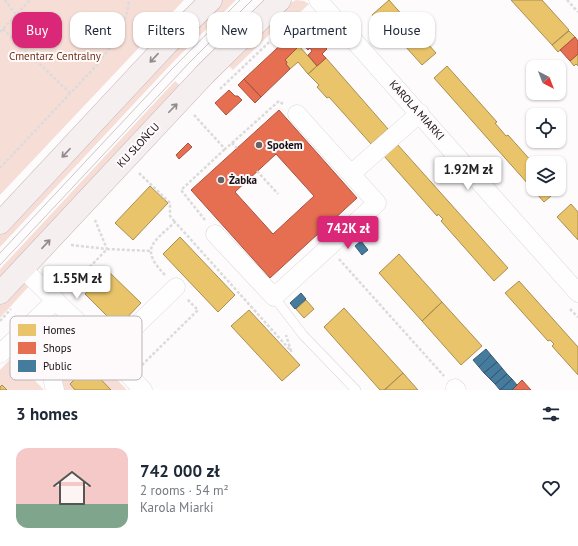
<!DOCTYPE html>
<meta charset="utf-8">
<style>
body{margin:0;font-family:"PT Sans",sans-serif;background:#f6f6f7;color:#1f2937;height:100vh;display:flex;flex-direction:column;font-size:15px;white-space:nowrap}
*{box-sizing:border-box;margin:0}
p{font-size:13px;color:#747a83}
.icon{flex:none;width:22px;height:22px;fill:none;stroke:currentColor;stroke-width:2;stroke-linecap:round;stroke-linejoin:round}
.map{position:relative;height:390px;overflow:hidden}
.side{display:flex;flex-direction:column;background:#fff;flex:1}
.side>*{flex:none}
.hud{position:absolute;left:12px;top:12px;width:554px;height:36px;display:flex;gap:8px}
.needle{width:26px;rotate:138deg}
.tools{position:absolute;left:526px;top:60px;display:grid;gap:8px}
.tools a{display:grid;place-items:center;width:40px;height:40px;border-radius:8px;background:#fff;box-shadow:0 1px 3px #0004;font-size:20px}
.price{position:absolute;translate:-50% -34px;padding:0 9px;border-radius:4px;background:#fff;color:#222;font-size:13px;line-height:26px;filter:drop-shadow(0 1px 2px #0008)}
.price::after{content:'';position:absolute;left:50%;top:24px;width:12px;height:9px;margin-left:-6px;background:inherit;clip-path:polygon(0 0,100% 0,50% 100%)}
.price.on{background:#db2777;color:#fff}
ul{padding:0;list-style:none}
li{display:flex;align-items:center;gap:12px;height:100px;padding:0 16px}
li span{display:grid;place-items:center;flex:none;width:112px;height:80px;border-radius:12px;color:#555}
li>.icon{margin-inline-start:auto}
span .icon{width:48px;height:48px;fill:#fffc;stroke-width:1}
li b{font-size:17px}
h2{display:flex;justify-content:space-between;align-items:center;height:48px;padding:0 16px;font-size:17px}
.chip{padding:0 14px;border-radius:12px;background:#fff;box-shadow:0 1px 3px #0004;font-size:14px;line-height:36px}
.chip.on{background:#db2777;color:#fff}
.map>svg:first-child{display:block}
.green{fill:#f6ded6}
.homes{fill:#e9c46a;stroke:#aa8e50}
.shops{fill:#e76f51;stroke:#a9523f;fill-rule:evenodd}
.public{fill:#457b9d;stroke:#375b74}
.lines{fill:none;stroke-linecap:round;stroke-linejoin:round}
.lane-casing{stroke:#dbd6da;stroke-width:10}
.street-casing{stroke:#dbd6da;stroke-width:19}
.primary-casing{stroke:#c3b4b7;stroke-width:23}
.path{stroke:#dcdbdb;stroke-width:2.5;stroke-dasharray:3 2;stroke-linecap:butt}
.lane{stroke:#fffeff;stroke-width:9}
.street{stroke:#fffeff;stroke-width:18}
.primary{stroke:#f6eff0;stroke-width:22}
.tram{stroke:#c9c9c9;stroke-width:1}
.oneway{stroke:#928b8d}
.poi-dot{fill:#686265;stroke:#fefafc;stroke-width:1.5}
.labels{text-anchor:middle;stroke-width:4;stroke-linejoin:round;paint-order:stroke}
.park-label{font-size:11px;fill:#6e361b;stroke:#fefafc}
.street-label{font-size:11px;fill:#171014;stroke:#fefafc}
.poi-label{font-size:11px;font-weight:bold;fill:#171014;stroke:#fefafc;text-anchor:start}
.key{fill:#fefafc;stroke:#b9b4b6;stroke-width:1}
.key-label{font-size:11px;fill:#171014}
</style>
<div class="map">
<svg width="578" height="390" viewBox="0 0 578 390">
<rect width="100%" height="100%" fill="#fdfbfc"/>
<path class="green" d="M0 0H184L0 195Z
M222 0H236L174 61 0 247V235L200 21Z
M296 0 304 1 309 4 297 15 285 16 280 11 288 4Z
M270 21 273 26 272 32 233 70 226 63Z
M175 81 183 88 0 283V269Z
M20 283 31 284 0 318V305Z
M85 346 127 390H111L88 367 70 384 75 390H59L62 367Z
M12 357 44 390H7L2 385 0 387V370Z"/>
<path class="homes" d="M389 0 436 53 422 65 380 18 377 21 372 15Z
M511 0H542L569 30 552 45Z
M569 31 575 37 558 52 552 45Z
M299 46 317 66 308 74 298 62 290 69 286 64 287 62 285 60Z
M578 54V66L576 64 574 66 570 61Z
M326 58 388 129 371 144 329 97 327 98 317 87 319 85 308 74Z
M447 66 497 122 495 123 506 136 508 135 533 163V189H556L558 190 544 202 434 78Z
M530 80 533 83V86L530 88 526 83Z
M397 144 508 268 494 281 441 221 443 219 438 214 437 216 384 156Z
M150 186 168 203 133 240 115 223Z
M571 204 578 212V240L557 217Z
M180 237 235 295 218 312 163 254Z
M399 254 442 302 422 321 379 273Z
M107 270 141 303 118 327 85 294Z
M519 281 578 347V375L552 346 554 344 550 340 548 341 505 293Z
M306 300 314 309 304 318 296 309Z
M442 302 482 346 461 365 422 321Z
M344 308 403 373 384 390H380L324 327Z
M249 310 300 365 282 381 231 326Z
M88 366 111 390H75L70 384Z
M403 373 418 390H385Z
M2 385 7 390H0V387Z"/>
<path class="shops" d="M309 29 317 37V42L321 43 327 49 322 54 326 58 317 66 308 55 312 51 310 48 308 50 298 39Z
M290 36 299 46 285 60 287 62 286 64 290 69 261 97 244 79Z
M575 37 578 41V54L570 61 560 50Z
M244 79 261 97 255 103 238 85Z
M229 90 235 96H238L242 100 226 115 215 103Z
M279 110 357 198 270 278 191 190ZM276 154 314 196 273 234 235 192Z
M188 143 192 147 179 159 176 155Z
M522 380 531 390H512Z"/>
<path class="public" d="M361 241 368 250 362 255 355 246Z
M301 293 306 299 295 309 290 303Z
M486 349 491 355 479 367 473 360Z
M491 355 497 362 484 373 479 367Z
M497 362 502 368 490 379 484 373Z
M502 368 507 374 495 384 490 379Z
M507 374 512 379 500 390 495 384Z
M512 379 517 385 512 390H500Z"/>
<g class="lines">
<defs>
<path id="lane" d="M274 297 303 335 356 390"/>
<path id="street" d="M318 0 578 293
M351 174 420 113
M215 234 274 297 377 203 297 114
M23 269 87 331 143 390
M108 353 176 287
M0 354 56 300
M455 388 457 390
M55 390C45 360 68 349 87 331"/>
<path id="primary" d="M0 223 167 44 211 0
M0 293 205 74 280 0"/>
</defs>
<use href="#lane" class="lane-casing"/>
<use href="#street" class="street-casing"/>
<use href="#primary" class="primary-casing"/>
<path class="path" d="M5 0 16 15
M567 0 578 12
M286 26 307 12
M3 29 70 93
M0 32 30 0
M220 89 286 26
M194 115 225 149 232 143 237 148
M232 143 279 101 283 104
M0 168 95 67C111 47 127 26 129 0
M257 171 278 194
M139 173 170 203V216L175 222
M205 220 181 190 225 149
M71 245 107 249 95 220
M339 259 444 376
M165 275C139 248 153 243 175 222L291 351 286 335
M69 289 107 249 151 251
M570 309 578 317
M0 321 11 309
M142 365 198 310 187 299"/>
<use href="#lane" class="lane"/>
<use href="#street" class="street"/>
<use href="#primary" class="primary"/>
<path class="tram" d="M0 253 171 70 240 0
M0 265 189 63 252 0"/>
</g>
<defs><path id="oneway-shaft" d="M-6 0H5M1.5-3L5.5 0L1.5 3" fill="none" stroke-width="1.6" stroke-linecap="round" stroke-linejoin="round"/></defs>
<g class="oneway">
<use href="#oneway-shaft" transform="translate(154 58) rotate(133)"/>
<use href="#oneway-shaft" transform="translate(173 108) rotate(-46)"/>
<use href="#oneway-shaft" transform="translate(66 153) rotate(133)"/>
<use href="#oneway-shaft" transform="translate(46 244) rotate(-47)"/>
</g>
<g class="poi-dot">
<circle cx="259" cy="145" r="4"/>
<circle cx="221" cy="180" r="4"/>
</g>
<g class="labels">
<g class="park-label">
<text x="55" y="60">Cmentarz Centralny</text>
</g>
<g class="street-label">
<text transform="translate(417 110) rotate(48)" y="4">KAROLA MIARKI</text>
<text transform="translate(138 145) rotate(-47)" y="4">KU SŁOŃCU</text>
</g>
<g class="poi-label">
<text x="267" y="149">Społem</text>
<text x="229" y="184">Żabka</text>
</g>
</g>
<rect x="10" y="316" width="132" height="64" rx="6" class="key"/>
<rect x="18" y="324" width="18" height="12" fill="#e9c46a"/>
<rect x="18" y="342" width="18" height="12" fill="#e76f51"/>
<rect x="18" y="360" width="18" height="12" fill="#457b9d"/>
<g class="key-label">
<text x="43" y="334">Homes</text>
<text x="43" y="352">Shops</text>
<text x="43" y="370">Public</text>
</g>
</svg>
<div class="tools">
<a><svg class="needle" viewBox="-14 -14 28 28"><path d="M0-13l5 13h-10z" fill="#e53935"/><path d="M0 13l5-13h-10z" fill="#747a83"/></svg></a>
<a><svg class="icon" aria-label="locate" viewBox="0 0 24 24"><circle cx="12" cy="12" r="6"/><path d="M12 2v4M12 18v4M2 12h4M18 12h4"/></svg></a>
<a><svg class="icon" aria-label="layers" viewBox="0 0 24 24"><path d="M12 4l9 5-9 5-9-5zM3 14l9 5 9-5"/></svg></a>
</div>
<b class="price" style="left:468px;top:191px">1.92M zł</b>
<b class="price on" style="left:348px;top:250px">742K zł</b>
<b class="price" style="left:77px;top:300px">1.55M zł</b>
<div class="hud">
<a class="chip on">Buy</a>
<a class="chip">Rent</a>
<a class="chip">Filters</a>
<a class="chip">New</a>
<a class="chip">Apartment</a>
<a class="chip">House</a>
</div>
</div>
<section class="side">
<h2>3 homes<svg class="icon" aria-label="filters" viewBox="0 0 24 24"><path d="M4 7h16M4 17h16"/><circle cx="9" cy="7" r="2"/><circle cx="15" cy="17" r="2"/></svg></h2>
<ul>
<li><span style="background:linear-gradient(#f6c9c9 70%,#7fa58c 0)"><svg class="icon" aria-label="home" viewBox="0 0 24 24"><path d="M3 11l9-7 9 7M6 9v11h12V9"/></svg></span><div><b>742 000 zł</b><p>2 rooms · 54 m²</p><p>Karola Miarki</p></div><svg class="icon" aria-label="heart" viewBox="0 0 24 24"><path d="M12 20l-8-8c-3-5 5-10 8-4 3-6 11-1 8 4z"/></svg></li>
</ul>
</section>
